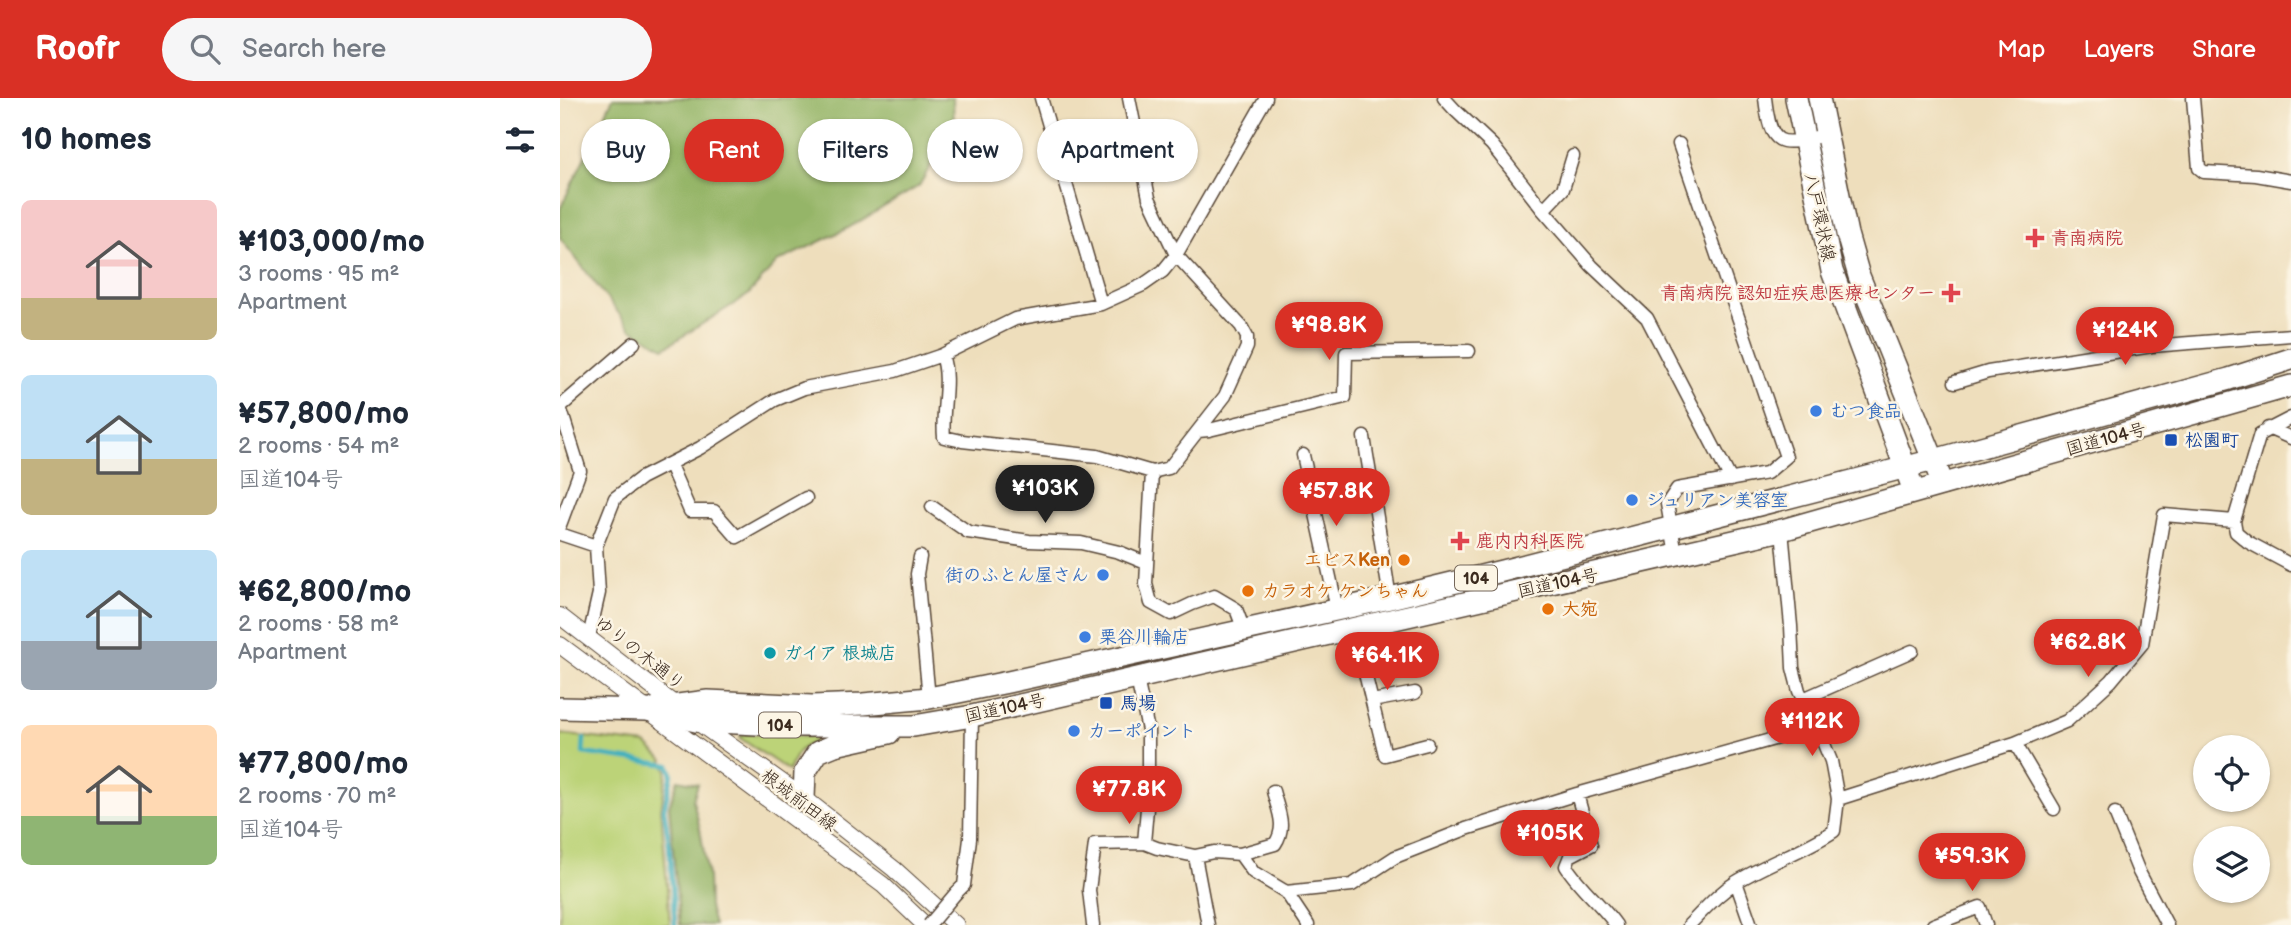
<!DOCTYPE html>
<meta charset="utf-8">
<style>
body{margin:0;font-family:"Balsamiq Sans","Klee One",sans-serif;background:#f6f6f7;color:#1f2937;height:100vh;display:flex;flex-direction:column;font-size:26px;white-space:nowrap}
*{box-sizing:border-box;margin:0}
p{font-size:23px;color:#747a83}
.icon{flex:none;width:38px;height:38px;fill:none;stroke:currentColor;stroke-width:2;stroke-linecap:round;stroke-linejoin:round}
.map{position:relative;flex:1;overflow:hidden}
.details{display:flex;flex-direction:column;background:#fff;width:560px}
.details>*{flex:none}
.banner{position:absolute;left:21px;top:21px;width:665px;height:63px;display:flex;gap:14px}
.buttons{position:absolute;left:1633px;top:637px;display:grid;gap:14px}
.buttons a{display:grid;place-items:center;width:77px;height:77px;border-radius:50%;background:#fff;box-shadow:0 2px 5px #0004;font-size:35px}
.price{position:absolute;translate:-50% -60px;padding:0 16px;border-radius:24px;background:#d93025;color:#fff;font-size:23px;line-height:46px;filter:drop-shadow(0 2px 4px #0008)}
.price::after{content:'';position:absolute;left:50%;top:42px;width:21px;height:16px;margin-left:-10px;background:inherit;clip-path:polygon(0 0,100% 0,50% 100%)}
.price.on{background:#222;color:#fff}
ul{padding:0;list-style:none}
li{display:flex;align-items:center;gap:21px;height:175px;padding:0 21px}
li span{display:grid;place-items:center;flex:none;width:196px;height:140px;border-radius:10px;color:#555}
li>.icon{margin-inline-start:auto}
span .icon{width:84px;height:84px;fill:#fffc;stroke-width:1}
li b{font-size:30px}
h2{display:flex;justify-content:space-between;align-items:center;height:84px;padding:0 21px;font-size:30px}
.tag{padding:0 24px;border-radius:32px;background:#fff;box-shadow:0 2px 5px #0004;font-size:24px;line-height:63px}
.tag.on{background:#d93025;color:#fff}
header{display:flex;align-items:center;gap:42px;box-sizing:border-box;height:98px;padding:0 35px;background:#d93025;color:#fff}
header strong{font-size:33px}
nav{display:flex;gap:38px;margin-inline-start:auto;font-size:24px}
.search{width:490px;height:63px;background:#f6f6f7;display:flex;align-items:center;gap:18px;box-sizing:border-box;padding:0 24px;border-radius:38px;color:#747a83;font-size:26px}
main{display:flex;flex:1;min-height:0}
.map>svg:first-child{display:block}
.green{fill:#bcd378;stroke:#7c7e4b;stroke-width:2}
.forest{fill:#95b568;stroke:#687043;stroke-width:2}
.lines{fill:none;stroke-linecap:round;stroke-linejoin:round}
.stream{stroke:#42b0be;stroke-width:4.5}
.minor-casing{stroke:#564536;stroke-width:15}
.tertiary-casing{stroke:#564536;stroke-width:18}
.primary-casing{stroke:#564536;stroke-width:24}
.trunk-casing{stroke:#564536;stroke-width:24}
.minor{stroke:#fff;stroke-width:12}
.tertiary{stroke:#fff;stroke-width:16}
.primary{stroke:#fff;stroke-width:21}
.trunk{stroke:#fff;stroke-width:21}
.minor-bridge-casing{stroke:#564536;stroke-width:15;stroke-linecap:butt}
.minor-bridge{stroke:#fff;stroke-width:12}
.health-dot{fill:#e0444e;stroke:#fcf5e5;stroke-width:2.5}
.shop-dot{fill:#3f7fe0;stroke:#fcf5e5;stroke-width:2.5}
.transit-dot{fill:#1a4fb4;stroke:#fcf5e5;stroke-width:2.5}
.food-dot{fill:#e8710a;stroke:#fcf5e5;stroke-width:2.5}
.culture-dot{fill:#0f9aa8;stroke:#fcf5e5;stroke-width:2.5}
.labels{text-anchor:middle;stroke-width:5;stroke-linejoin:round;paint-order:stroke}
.shield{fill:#fcf5e5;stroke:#75675a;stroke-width:2}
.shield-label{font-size:16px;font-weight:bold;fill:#3b2a1e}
.street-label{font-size:18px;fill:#3b2a1e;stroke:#fcf5e5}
.health-label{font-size:18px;font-weight:bold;fill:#be3a42;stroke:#fcf5e5;text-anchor:start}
.shop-label{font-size:18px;font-weight:bold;fill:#366cbe;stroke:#fcf5e5;text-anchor:start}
.transit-label{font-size:18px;font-weight:bold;fill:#164399;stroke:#fcf5e5;text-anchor:start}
.food-label{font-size:18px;font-weight:bold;fill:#c56008;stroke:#fcf5e5;text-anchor:start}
.culture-label{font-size:18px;font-weight:bold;fill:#0d838f;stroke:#fcf5e5;text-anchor:start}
</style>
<header>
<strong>Roofr</strong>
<div class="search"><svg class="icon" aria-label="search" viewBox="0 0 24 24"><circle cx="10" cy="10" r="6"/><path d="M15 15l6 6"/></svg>Search here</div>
<nav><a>Map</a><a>Layers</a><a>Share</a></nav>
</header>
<main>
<section class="details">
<h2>10 homes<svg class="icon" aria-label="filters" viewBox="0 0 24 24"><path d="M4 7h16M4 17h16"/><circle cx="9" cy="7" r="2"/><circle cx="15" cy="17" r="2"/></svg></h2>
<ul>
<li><span style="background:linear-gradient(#f6c9c9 70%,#c2b280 0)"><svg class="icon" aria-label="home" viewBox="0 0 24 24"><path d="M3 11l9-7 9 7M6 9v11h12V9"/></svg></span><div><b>¥103,000/mo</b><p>3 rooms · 95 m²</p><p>Apartment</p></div></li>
<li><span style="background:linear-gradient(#bfe0f5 60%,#c2b280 0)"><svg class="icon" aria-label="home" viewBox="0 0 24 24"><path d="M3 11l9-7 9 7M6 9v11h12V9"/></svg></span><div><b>¥57,800/mo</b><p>2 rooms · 54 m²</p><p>国道104号</p></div></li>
<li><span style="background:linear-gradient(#bfe0f5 65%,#9aa5b1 0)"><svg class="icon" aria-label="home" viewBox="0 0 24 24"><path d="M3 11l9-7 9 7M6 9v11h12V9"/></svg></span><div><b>¥62,800/mo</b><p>2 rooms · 58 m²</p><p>Apartment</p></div></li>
<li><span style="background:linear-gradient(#ffd9b3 65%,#8fb573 0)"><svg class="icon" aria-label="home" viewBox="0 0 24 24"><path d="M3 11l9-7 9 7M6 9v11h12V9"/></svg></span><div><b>¥77,800/mo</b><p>2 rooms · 70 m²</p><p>国道104号</p></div></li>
</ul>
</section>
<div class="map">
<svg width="1731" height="827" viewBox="0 0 1731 827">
<rect width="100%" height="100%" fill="#fcf5e5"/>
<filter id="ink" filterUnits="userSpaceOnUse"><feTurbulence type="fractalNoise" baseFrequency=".0143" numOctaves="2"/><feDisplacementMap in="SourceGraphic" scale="14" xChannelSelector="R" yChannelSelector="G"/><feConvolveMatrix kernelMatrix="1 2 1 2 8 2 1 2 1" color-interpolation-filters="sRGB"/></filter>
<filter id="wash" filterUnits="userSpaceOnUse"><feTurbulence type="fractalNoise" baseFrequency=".00686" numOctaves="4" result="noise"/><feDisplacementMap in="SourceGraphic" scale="28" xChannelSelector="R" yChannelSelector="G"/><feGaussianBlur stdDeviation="1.57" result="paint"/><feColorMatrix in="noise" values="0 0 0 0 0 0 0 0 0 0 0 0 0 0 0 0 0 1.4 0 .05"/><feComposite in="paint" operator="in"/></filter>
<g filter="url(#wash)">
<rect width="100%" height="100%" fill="#eedebc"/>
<path class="green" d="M0 636 86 646 103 662 107 672 101 711 110 827H0Z
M183 636 255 639V644C239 649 234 658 229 673L180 640Z"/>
<path class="forest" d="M53 0H393L394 27 359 88 288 130 217 164 188 197 104 250 71 231 0 140V111Z
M118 682 138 686 133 702 140 731 148 778 149 809 154 827H120L109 708Z"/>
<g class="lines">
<path class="stream" d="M24 641 23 655 109 667 112 676 104 711 109 746 115 827"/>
</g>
</g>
<g filter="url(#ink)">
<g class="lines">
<defs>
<path id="minor" d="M481 0 541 206
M884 0 895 12 932 47 983 112 1032 168 1087 220 1171 382
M1205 0C1211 51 1219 48 1265 37
M1633 0 1639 70 1644 74 1696 77 1731 83
M983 112 1003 91 1013 58
M382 257C391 283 381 311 384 339L402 343 537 358 592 374 609 370 665 298 687 249V239L681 228 616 157 589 100 569 0
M1395 284 1428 274 1592 248 1731 237
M0 309 20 373 0 427
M0 309 74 245
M1731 320 1700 336 1674 423 1676 434 1688 444 1731 467
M1708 330 1731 340
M638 333 649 332 785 299 786 255 909 253
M804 339 830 500
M743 357 777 511
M110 367 130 413H154L177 439 246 400
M592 374 586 486 591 505 611 516 632 506 654 498 676 511 685 535
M372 409 408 434 469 443 521 445 559 454 586 465
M0 436 36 448
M1116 456 1107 406 1117 391 1207 375 1226 359 1119 46
M360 459 357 476 369 600
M794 530 825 657 867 646
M29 539 39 495 36 448 55 400 81 380 140 350 215 302 244 290 335 273 382 257 455 221 541 206 583 187 603 173 616 157 706 0
M1243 601 1352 553
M812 603 855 595
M1455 645 1494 711
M1017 696 1031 747 1010 758 1006 768C1020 790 1041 806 1056 827
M1278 701 1455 645 1507 623 1551 583 1582 546 1604 417 1674 423
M1555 715 1579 774 1607 827
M584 745 597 750 635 758 654 754 680 756 693 774 726 794 748 827
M680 756 715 746C727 728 718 713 713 693
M635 758 648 827
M1176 784 1191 827
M726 794 792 787 835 759 906 731 1017 696 1257 629
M396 795 404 787 410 741 412 618
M533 827 529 792 535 746 584 745 588 699V632L577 581
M1129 827C1145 811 1158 795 1178 783 1209 764 1244 753 1274 733L1278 701 1271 663 1257 629 1239 593 1233 570 1231 528 1222 432
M1373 827 1420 809 1426 827"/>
<path id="tertiary" d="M0 518 136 623 244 700 334 771 396 827
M0 547 323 787 365 827"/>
<path id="primary" d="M1236 0 1272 173 1354 393
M1259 0 1287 136 1299 178 1383 386"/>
<path id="trunk" d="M0 610 87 612 136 623 241 628H354L412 618 1222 432 1731 288
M96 610 148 603 252 608 303 606 369 600 448 584 830 500 942 473 1374 362 1669 281 1731 261
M244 700 245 674 258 654 275 647 329 635"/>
</defs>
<use href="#minor" class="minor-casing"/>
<use href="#tertiary" class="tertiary-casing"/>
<use href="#primary" class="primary-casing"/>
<use href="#trunk" class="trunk-casing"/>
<use href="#minor" class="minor"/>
<use href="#tertiary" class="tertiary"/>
<use href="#primary" class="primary"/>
<use href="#trunk" class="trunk"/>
<defs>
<path id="minor-bridge" d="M369 827 396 795"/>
</defs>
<use href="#minor-bridge" class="minor-bridge-casing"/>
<use href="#minor-bridge" class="minor-bridge"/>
</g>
</g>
<g class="health-dot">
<path d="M1471.5 129.5h7v7h7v7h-7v7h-7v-7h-7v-7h7z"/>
<path d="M1387.5 184.5h7v7h7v7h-7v7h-7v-7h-7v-7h7z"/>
<path d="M896.5 432.5h7v7h7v7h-7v7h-7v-7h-7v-7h7z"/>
</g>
<g class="shop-dot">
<circle cx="1256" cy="313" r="7"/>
<circle cx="1072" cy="402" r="7"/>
<circle cx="543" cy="477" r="7"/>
<circle cx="525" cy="539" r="7"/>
<circle cx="514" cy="633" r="7"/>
</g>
<g class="transit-dot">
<rect x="1604" y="335" width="14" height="14" rx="3.5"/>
<rect x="539" y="598" width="14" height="14" rx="3.5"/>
</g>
<g class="food-dot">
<circle cx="844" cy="462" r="7"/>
<circle cx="688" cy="493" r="7"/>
<circle cx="988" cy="511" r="7"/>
</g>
<circle class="culture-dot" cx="210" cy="555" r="7"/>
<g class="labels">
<g class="shield">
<rect x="895" y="467.5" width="42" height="25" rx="5"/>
<rect x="199" y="614.5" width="42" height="25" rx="5"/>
</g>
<g class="shield-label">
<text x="916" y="486">104</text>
<text x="220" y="633">104</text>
</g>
<g class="street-label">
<text transform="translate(1260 119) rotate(78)" y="6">八戸環状線</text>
<text transform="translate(1546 341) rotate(-15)" y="6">国道104号</text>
<text transform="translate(998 485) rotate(-12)" y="6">国道104号</text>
<text transform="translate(80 555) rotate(38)" y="6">ゆりの木通り</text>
<text transform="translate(445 610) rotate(-12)" y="6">国道104号</text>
<text transform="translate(239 702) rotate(37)" y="6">根城前田線</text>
</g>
<g class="health-label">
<text x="1491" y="146">青南病院</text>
<text x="1375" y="201" text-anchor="end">青南病院 認知症疾患医療センター</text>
<text x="916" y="449">鹿内内科医院</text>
</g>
<g class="shop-label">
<text x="1270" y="319">むつ食品</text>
<text x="1086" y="408">ジュリアン美容室</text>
<text x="529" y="483" text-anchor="end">街のふとん屋さん</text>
<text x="539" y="545">栗谷川輪店</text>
<text x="528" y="639">カーポイント</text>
</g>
<g class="transit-label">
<text x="1625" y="348">松園町</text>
<text x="560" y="611">馬場</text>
</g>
<g class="food-label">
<text x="830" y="468" text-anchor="end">エビスKen</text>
<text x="702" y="499">カラオケ ケンちゃん</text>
<text x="1002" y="517">大宛</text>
</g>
<g class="culture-label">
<text x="224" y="561">ガイア 根城店</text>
</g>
</g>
</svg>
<div class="buttons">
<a><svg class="icon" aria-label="locate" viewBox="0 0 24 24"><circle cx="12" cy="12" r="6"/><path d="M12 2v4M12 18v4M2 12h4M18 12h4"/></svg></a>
<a><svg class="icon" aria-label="layers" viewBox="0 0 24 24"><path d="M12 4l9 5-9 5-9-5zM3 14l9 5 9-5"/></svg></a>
</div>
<b class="price" style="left:769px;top:264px">¥98.8K</b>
<b class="price" style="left:1565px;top:269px">¥124K</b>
<b class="price on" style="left:485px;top:427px">¥103K</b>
<b class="price" style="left:776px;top:430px">¥57.8K</b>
<b class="price" style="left:1528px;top:581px">¥62.8K</b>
<b class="price" style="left:827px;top:594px">¥64.1K</b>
<b class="price" style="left:1252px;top:660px">¥112K</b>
<b class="price" style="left:569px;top:728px">¥77.8K</b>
<b class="price" style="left:990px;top:772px">¥105K</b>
<b class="price" style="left:1412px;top:795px">¥59.3K</b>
<div class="banner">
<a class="tag">Buy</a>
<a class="tag on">Rent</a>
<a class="tag">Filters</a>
<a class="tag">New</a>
<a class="tag">Apartment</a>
</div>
</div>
</main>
